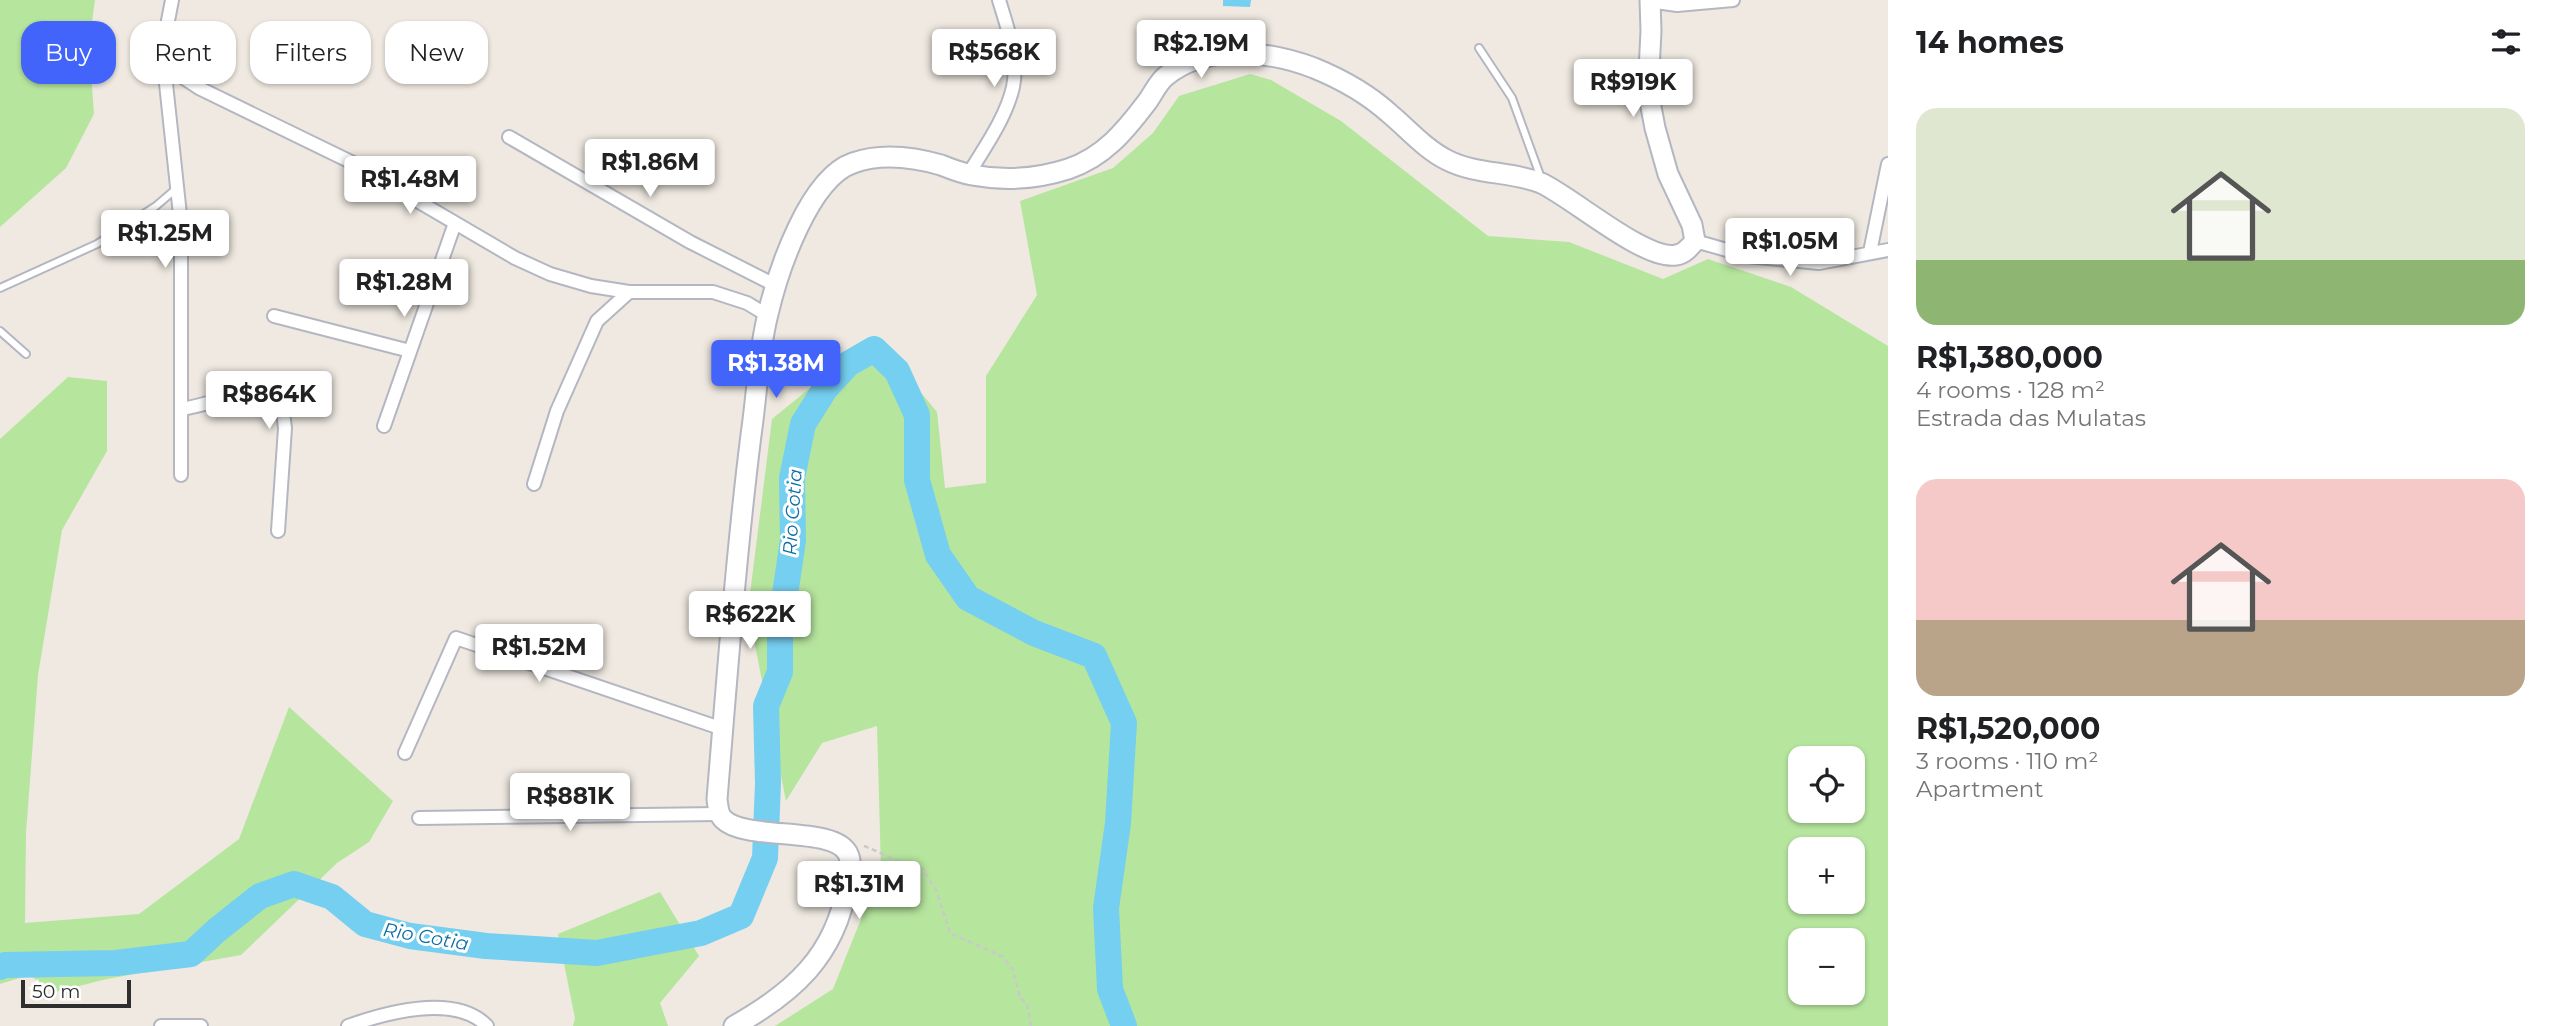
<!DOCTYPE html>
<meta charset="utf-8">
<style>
body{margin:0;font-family:Montserrat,sans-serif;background:#f2f2f2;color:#202124;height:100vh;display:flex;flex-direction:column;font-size:26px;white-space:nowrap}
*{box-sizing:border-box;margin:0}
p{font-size:23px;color:#757577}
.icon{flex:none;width:38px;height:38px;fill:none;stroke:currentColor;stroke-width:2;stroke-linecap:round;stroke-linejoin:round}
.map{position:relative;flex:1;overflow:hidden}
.side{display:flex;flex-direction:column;background:#fff;width:665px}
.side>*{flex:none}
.guide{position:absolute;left:21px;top:21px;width:665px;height:63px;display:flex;gap:14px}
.fabs{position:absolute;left:1788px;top:746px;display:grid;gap:14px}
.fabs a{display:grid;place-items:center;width:77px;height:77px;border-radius:14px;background:#fff;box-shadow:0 2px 5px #0004;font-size:35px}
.scale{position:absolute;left:21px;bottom:18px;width:110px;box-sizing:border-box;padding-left:7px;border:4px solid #2e2e2e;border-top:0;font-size:19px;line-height:24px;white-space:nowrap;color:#2e2e2e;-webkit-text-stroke:5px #fff;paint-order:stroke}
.price{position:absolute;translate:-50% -60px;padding:0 16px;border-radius:7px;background:#fff;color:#222;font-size:23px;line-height:46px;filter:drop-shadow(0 2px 4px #0008)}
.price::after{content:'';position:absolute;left:50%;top:42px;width:21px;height:16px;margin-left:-10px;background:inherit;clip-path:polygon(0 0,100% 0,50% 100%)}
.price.on{background:#4264fb;color:#fff}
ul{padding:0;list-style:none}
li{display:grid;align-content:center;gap:14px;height:371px;padding:0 28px}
li span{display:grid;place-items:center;height:217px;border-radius:21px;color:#555}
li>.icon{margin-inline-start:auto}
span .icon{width:126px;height:126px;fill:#fffc;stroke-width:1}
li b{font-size:30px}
h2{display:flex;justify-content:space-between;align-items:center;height:84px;padding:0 28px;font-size:30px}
.tag{padding:0 24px;border-radius:21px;background:#fff;box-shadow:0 2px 5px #0004;font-size:24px;line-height:63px}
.tag.on{background:#4264fb;color:#fff}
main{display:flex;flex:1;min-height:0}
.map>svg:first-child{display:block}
.green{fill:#b6e59e;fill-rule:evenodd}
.water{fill:#75cff0}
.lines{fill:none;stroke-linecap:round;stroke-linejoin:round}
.river{stroke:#75cff0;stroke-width:26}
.lane-casing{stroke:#b4b7c1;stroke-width:10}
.street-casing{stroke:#b4b7c1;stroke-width:16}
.secondary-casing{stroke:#b4b7c1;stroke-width:23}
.path{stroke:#c9c9c9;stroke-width:2.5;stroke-dasharray:5 3.5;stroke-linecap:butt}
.lane{stroke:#fff;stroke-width:6}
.street{stroke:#fff;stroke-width:12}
.secondary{stroke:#fff;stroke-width:19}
.labels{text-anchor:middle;stroke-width:6;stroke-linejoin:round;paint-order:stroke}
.water-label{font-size:19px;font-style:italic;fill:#0d6fa3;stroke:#fff}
</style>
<main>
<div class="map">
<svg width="1888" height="1026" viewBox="0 0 1888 1026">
<rect width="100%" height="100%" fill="#efe9e1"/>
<path class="green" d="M0 0H95L89 44 94 114 66 168 0 227Z
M1250 74 1271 80 1341 121 1488 236 1569 242 1663 279 1708 259 1791 287 1888 346V1026H775L833 989 881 869 877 726 822 743 786 801 748 610 772 419 874 336 937 412 945 488 986 483V376L1037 295 1020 201 1113 168 1153 133 1179 96ZM1801 758H1853V810H1801ZM1801 849H1853V901H1801ZM1801 940H1853V992H1801Z
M68 377 107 381V451L62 530 38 675 26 833 25 923 139 914 239 839 289 707 393 801 369 842 337 863 241 955 107 979 55 992 29 975 0 984V439Z
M660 892 699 956 660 1003 668 1026H573L575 1018 558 934Z"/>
<path class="water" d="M1223 0H1251L1250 7 1223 6Z"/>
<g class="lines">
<path class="river" d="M0 967 5 965 116 963 191 954 217 930 260 896 294 884 332 897 365 924 410 936 486 946 597 953 701 933 741 916 765 858 768 783 766 706 780 672V629L793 540 792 478 803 424 825 389 848 364 874 349 897 371 917 415V480L938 555 968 598 1034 633 1094 656 1124 723 1118 823 1106 908 1110 989 1124 1026"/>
<defs>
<path id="lane" d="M1479 48 1512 98 1541 178
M0 288 97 244 156 206 177 188
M0 331 26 354"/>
<path id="street" d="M172 0 165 36 164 65 199 88 351 162 515 258 550 274 591 286 629 292H713L747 303 767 315
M1649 1 1677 5 1733 0
M164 65 181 224V475
M509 137 690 242 777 286
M968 175C984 148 1006 118 1013 87 1019 58 1007 27 999 0
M1695 241 1748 256 1819 263 1888 250
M1870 252 1888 164
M274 316 410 351
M182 409C215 403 253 385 282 404L285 428 278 531
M384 426 455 223
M534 484 557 411 597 321 629 292
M405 753 456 638 723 729
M419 818 719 814
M161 1026H201
M348 1026C385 1013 455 993 487 1026"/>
<path id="secondary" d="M734 1026C793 993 835 956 847 886 848 876 853 864 848 854 835 825 746 842 723 819 718 814 718 806 717 799 727 678 736 555 751 435 757 395 758 353 768 314 778 271 809 178 853 163 881 153 913 157 941 165 951 169 961 173 972 175 1004 181 1037 179 1068 169 1104 157 1125 131 1147 102 1153 94 1158 82 1166 76 1206 43 1269 51 1314 68 1341 79 1369 95 1390 114 1408 129 1425 149 1447 160 1476 175 1511 171 1541 183 1572 197 1645 261 1676 255 1684 254 1690 247 1695 241L1692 225 1668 174 1655 128 1648 91 1651 31 1650 0"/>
</defs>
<use href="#lane" class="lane-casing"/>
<use href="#street" class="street-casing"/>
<use href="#secondary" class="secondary-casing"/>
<path class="path" d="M864 846C883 853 903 866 923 869L936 890 950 933 1003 957 1013 970 1020 998 1027 1004 1031 1026"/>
<use href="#lane" class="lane"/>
<use href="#street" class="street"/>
<use href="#secondary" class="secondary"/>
</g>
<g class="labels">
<g class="water-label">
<text transform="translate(792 512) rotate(-86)" y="7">Rio Cotia</text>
<text transform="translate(426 936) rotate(10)" y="7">Rio Cotia</text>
</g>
</g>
</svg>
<div class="fabs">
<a><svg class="icon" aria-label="locate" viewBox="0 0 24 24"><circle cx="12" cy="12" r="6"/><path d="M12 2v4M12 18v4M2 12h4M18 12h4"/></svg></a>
<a>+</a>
<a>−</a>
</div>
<div class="scale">50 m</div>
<b class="price" style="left:1201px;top:80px">R$2.19M</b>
<b class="price" style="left:994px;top:89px">R$568K</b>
<b class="price" style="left:1633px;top:119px">R$919K</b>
<b class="price" style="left:650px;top:199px">R$1.86M</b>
<b class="price" style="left:410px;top:216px">R$1.48M</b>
<b class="price" style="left:165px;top:270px">R$1.25M</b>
<b class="price" style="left:1790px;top:278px">R$1.05M</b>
<b class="price" style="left:404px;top:319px">R$1.28M</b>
<b class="price on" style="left:776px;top:400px">R$1.38M</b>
<b class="price" style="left:269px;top:431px">R$864K</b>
<b class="price" style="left:750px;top:651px">R$622K</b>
<b class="price" style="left:539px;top:684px">R$1.52M</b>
<b class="price" style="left:570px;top:833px">R$881K</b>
<b class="price" style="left:859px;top:921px">R$1.31M</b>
<div class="guide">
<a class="tag on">Buy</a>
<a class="tag">Rent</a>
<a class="tag">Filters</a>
<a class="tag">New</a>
</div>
</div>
<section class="side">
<h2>14 homes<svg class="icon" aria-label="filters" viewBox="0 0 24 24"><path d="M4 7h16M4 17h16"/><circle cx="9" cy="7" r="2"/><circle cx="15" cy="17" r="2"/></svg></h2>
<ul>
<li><span style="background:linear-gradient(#dfe7d0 70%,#8fb573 0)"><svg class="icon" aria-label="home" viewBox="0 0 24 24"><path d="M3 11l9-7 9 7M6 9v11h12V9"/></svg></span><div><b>R$1,380,000</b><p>4 rooms · 128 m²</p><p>Estrada das Mulatas</p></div></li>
<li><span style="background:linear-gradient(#f6c9c9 65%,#b9a48a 0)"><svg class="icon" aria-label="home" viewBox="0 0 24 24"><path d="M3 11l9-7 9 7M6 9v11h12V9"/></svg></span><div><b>R$1,520,000</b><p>3 rooms · 110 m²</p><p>Apartment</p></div></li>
</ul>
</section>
</main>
